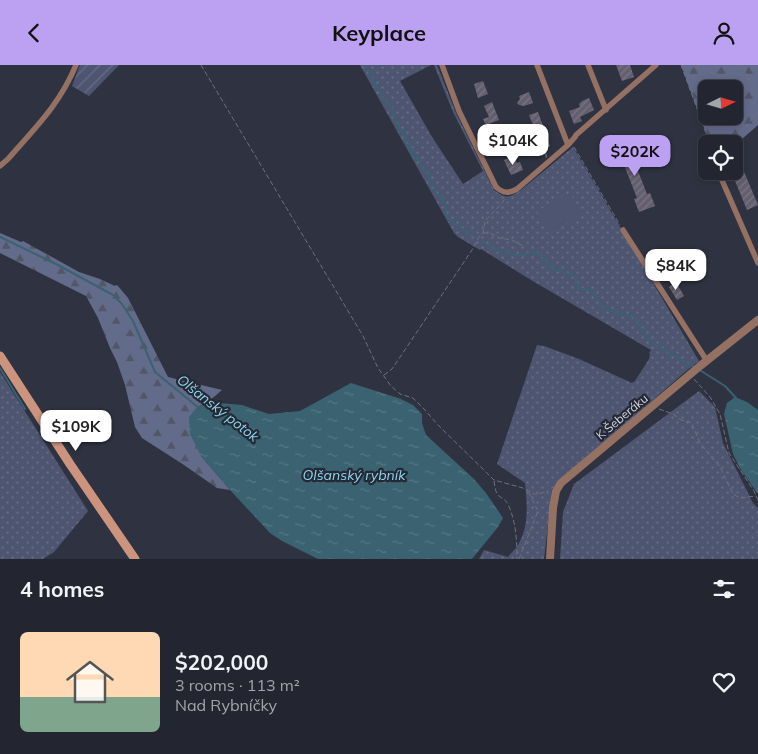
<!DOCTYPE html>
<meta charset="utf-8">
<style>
body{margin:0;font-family:Mulish,sans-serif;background:#2b2e39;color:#f1f3f6;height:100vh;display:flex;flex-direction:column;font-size:19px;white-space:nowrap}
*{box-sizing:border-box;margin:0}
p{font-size:16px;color:#a3a5ab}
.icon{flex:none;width:28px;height:28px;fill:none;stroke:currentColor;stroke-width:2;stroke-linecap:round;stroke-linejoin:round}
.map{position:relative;height:494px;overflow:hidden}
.side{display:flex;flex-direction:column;background:#232631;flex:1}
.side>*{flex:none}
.needle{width:32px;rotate:85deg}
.tools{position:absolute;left:698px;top:15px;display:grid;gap:10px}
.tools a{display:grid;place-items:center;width:45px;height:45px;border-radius:8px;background:#232631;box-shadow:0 2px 8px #0003,0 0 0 1px #40434d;font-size:25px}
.price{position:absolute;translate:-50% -42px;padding:0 11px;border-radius:10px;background:#fff;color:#222;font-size:16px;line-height:32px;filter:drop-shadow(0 1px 2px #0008)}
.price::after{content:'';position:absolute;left:50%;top:30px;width:15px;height:11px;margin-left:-8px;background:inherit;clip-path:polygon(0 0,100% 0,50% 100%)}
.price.active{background:#bca0f2;color:#111}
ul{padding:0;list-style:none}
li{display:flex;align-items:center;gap:15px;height:125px;padding:0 20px}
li+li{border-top:1px solid #40434d}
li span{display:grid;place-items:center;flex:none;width:140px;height:100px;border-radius:8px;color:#555}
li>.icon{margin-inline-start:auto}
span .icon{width:60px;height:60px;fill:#fffc;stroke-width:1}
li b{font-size:21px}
h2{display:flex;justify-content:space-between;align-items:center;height:60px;padding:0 20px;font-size:21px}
header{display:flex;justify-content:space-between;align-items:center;height:65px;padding:0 20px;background:#bca0f2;color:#111;font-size:22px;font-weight:700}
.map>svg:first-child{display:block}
.grass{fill:url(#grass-dots)}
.forest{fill:url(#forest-firs);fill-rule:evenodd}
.garden{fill:url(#garden-furrows)}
.pitch{fill:#4e5571}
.water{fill:url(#water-ripples)}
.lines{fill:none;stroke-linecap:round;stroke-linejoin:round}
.stream{stroke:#3a6270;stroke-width:2}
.building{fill:url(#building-hatch)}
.path{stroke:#6d717d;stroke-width:1;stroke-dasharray:5 2.5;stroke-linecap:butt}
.minor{stroke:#957164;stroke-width:5.5}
.tertiary{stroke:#957164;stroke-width:8}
.secondary{stroke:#cc937f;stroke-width:9}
.labels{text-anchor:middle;stroke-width:4.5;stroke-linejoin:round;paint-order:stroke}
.street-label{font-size:12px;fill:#d7dae3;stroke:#252936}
.water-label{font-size:14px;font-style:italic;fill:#8cd5ee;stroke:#252936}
</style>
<header><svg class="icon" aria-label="back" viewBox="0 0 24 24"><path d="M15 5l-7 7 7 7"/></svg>Keyplace<svg class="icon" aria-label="person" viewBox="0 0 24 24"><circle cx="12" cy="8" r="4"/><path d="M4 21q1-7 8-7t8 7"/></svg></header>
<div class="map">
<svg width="758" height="494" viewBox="0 0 758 494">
<defs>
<pattern id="grass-dots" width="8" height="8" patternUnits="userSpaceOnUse" patternTransform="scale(1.25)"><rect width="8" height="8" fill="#4e5571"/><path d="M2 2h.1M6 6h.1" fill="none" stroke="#676d85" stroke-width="1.8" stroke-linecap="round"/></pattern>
<pattern id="forest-firs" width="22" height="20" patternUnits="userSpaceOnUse" patternTransform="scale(1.25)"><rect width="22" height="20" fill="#636b8a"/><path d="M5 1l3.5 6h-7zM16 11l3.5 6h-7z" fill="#525667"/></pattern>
<pattern id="garden-furrows" width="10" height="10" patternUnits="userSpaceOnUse" patternTransform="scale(1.25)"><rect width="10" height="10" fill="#4e5571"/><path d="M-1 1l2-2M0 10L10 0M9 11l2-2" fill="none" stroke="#676d85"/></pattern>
<pattern id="water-ripples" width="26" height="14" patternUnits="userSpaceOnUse" patternTransform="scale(1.25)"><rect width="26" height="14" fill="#3a6270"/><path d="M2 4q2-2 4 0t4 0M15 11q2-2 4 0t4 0" fill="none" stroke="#567884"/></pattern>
<pattern id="building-hatch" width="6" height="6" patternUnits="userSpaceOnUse" patternTransform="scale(1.25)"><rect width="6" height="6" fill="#645f6f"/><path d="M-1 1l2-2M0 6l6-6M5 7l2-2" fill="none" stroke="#797583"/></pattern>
</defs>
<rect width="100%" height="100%" fill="#2f3341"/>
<path class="grass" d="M360 0H431L400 16 432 72 463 119 483 106 453 47 434 0H437L456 48 494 125C506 134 509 133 521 125L573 82 699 296 686 306 552 424 544 494H479L484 485 508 492C512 487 518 482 520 476 529 459 527 437 525 418L497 399 537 280 544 281 579 294 632 318 635 316 649 294 650 289 649 288 651 285 531 215 481 184 480 185 458 172 454 168Z
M0 307 88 446 54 487 43 494H0Z
M699 326 715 342 723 378 753 438 758 443V494H560L563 447 574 419Z"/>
<path class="forest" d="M681 0H758V60L734 81V79H710ZM706 24H734V51H706Z
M0 168 21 177 23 176 79 207 100 214 115 221 116 220 118 221 128 233 168 312 222 325 208 337 197 342 201 391 230 425 217 423 184 400 142 373 135 362 125 320 117 297 110 283 98 253 86 231 0 188Z"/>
<path class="garden" d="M80 0H119L89 31 72 21Z"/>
<path class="pitch" d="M570 128 582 151 548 168 537 146Z"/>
<path class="water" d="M351 318 401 334 413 340 422 349V358L426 370 474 414 486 428 503 453 498 462 472 494H318L282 476 270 468 230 425 201 391 190 369 189 352 197 342 208 337 242 340 269 349 300 346Z
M735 332 747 337 758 345V429L741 405 733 389 724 349 727 338Z"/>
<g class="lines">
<path class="stream" d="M365 0 383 33 393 44 394 54 399 58V64L404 66 405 75 409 77 410 83 413 84 412 91 420 95V101L430 109 429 119 435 122 436 129 442 131 443 137 446 140V151L464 166 467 167 475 172
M0 172 58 200 113 230 122 239 133 256 155 307 199 343
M481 176 497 186 512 189 519 191 534 187 539 189 544 193 553 204 566 208 575 212 578 223C580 224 583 224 586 224 596 226 598 235 602 243L610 245 613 247 635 252 644 268 651 277 694 302
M0 303 25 344
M698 304 725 321 736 333"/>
</g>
<path class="building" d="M616 0H630L634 12 622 16Z
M483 16 488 29 478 33 474 19Z
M529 27 533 38 524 41 519 40 517 38 520 34 519 31Z
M589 33 594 45 580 52 582 56 574 59 569 46 580 42 579 39 582 36Z
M492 37 499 55 486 60 483 54 489 52 484 41Z
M538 47 550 81 546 83 547 92 546 93 540 77 535 79 532 71 537 70 529 50Z
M625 73 647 129 650 128 655 141 639 147 634 134 637 133 615 77Z
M514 91 517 98 520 97 523 105 511 110 504 95Z
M738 91 744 102H742L758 140 747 145 731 106H734V92Z
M676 217 684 231 677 235 669 222Z"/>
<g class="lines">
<path class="path" d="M201 0 363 271 378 303 391 321 400 329 413 333 425 345 437 359 494 415 523 423 534 429H539L548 426
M681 0 710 79
M696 0 742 22 757 26
M740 0 756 24
M730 79 758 47
M574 82 620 160
M483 168H490L499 173 512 175 525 182
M384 310 392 304 472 185 479 172 483 168 485 156 503 137 505 133
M694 314 710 332 720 349 729 388 754 426 758 435
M659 344 673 349 681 355 690 357 692 359 700 378 720 402 733 429 740 433 756 431
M494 416C495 422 495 427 499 431 503 434 506 435 508 439 516 457 517 475 517 494
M519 494 538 446 529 428"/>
<path class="minor" d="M442 0 459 46 496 122C503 128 508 129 517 124L568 80 575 72
M537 0 568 80
M588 0 606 45
M576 70 656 0
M0 101 8 94C35 63 60 39 76 0
M718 106 758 198
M623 165 707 296"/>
<path class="tertiary" d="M550 494 553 443 556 426 561 418 700 301 758 255"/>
<path class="secondary" d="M0 291 70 399 135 494"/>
</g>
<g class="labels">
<g class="street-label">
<text transform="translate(622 352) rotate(-40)" y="4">K Šeberáku</text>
</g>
<g class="water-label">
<text transform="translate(218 343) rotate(38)" y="5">Olšanský potok</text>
<text x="354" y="415">Olšanský rybník</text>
</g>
</g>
</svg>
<div class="tools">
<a><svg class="needle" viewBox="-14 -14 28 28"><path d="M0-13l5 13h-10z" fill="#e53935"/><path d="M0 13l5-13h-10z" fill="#a3a5ab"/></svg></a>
<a><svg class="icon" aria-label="locate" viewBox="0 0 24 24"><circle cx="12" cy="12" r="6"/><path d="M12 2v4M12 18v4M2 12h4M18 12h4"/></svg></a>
</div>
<b class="price" style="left:513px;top:101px">$104K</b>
<b class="price active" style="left:635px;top:112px">$202K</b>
<b class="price" style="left:676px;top:226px">$84K</b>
<b class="price" style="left:76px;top:387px">$109K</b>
</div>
<section class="side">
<h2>4 homes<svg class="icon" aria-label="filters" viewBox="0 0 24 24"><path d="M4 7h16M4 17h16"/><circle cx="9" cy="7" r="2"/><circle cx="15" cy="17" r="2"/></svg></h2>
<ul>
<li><span style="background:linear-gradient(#ffd9b3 65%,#7fa58c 0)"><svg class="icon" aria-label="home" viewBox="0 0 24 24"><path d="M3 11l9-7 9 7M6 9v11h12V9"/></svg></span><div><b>$202,000</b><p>3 rooms · 113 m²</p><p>Nad Rybníčky</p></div><svg class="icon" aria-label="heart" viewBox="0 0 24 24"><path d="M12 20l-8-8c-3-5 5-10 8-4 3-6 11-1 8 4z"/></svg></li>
</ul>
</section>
